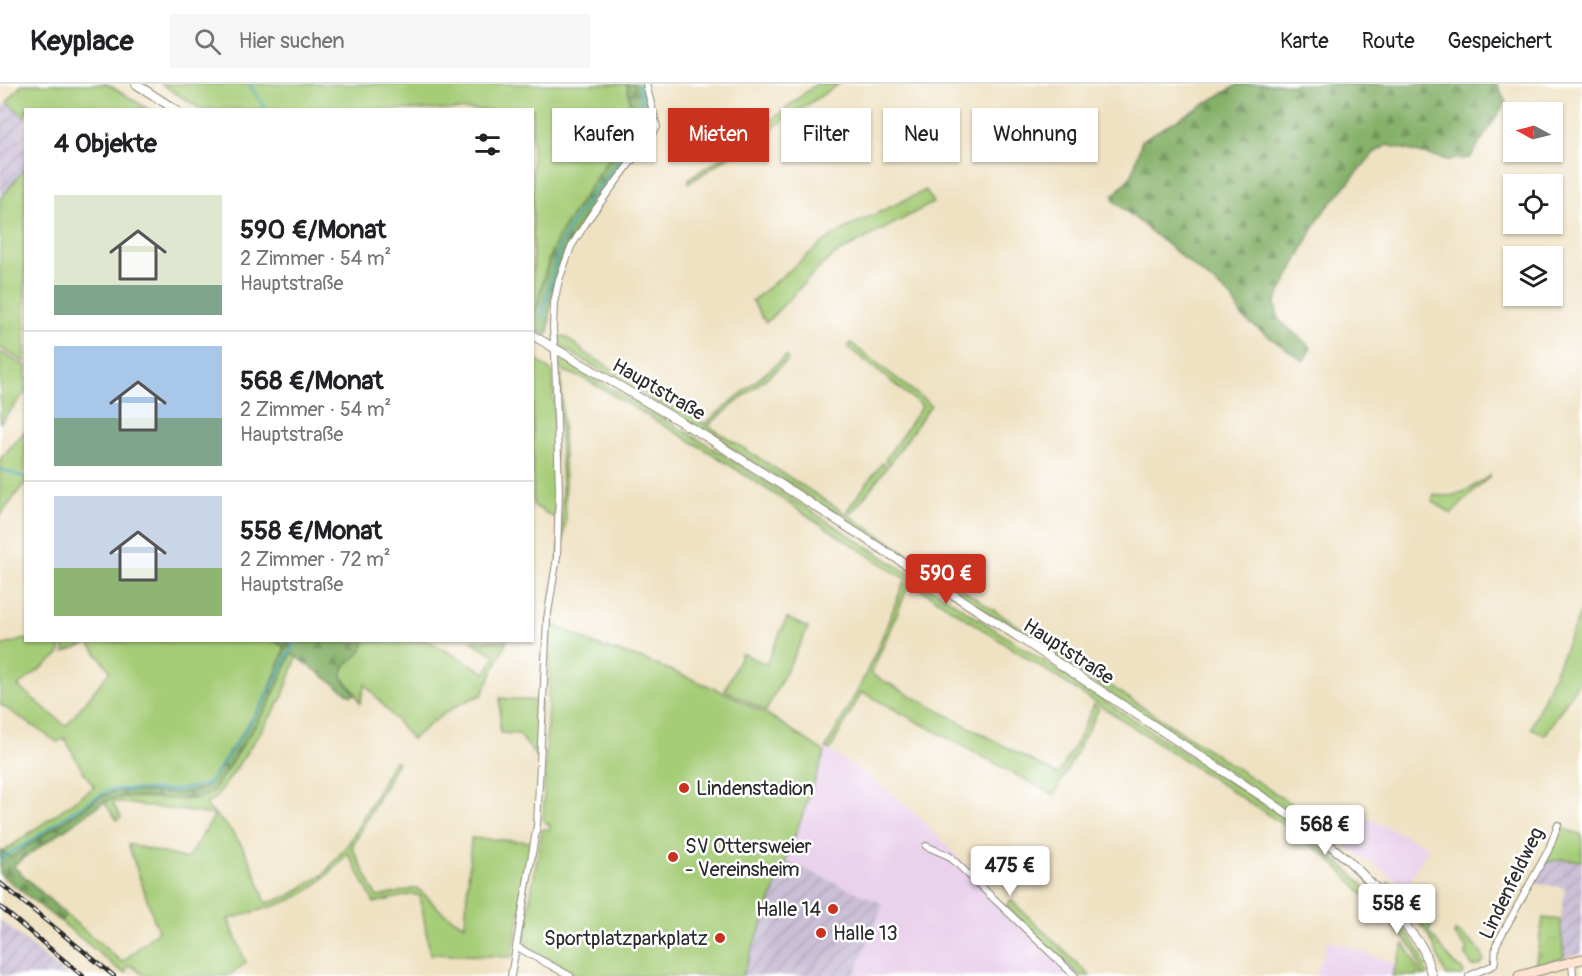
<!DOCTYPE html>
<html lang="de">
<meta charset="utf-8">
<style>
body{margin:0;font-family:Pangolin,sans-serif;background:#f6f6f6;color:#202124;height:100vh;display:flex;flex-direction:column;font-size:22px;white-space:nowrap}
*{box-sizing:border-box;margin:0}
p{font-size:20px;color:#757577}
.icon{flex:none;width:33px;height:33px;fill:none;stroke:currentColor;stroke-width:2;stroke-linecap:round;stroke-linejoin:round}
.map{position:relative;flex:1;overflow:hidden}
.panel{position:absolute;left:24px;top:24px;width:510px;height:534px;display:flex;flex-direction:column;background:#fff;border-radius:0px;box-shadow:0 2px 4px #0004}
.panel>*{flex:none}
.hud{position:absolute;left:552px;top:24px;width:570px;height:54px;display:flex;gap:12px}
.needle{width:39px;rotate:277deg}
.buttons{position:absolute;left:1503px;top:18px;display:grid;gap:12px}
.buttons a{display:grid;place-items:center;width:60px;height:60px;border-radius:0px;background:#fff;box-shadow:0 2px 4px #0004;font-size:30px}
.price{position:absolute;translate:-50% -51px;padding:0 14px;border-radius:6px;background:#fff;color:#222;font-size:20px;line-height:39px;filter:drop-shadow(0 2px 3px #0008)}
.price::after{content:'';position:absolute;left:50%;top:36px;width:18px;height:14px;margin-left:-9px;background:inherit;clip-path:polygon(0 0,100% 0,50% 100%)}
.price.selected{background:#c8321e;color:#fff}
ul{padding:0;list-style:none}
li{display:flex;align-items:center;gap:18px;height:150px;padding:0 30px}
li+li{border-top:2px solid #e0e0e0}
li span{display:grid;place-items:center;flex:none;width:168px;height:120px;border-radius:0px;color:#555}
li>.icon{margin-inline-start:auto}
span .icon{width:72px;height:72px;fill:#fffc;stroke-width:1}
li b{font-size:26px}
h2{display:flex;justify-content:space-between;align-items:center;height:72px;padding:0 30px;font-size:26px}
.tag{padding:0 21px;border-radius:0px;background:#fff;box-shadow:0 2px 4px #0004;font-size:21px;line-height:54px}
.tag.selected{background:#c8321e;color:#fff}
header{display:flex;align-items:center;gap:36px;box-sizing:border-box;height:84px;padding:0 30px;background:#fff;border-bottom:2px solid #e0e0e0}
header strong{font-size:28px}
nav{display:flex;gap:33px;margin-inline-start:auto;font-size:21px}
.search{width:420px;height:54px;background:#f6f6f6;display:flex;align-items:center;gap:15px;box-sizing:border-box;padding:0 21px;border-radius:0px;color:#757577;font-size:22px}
.map>svg:first-child{display:block}
.built{fill:#ead1ec}
.industrial{fill:url(#industrial-furrows)}
.grass{fill:#a5cc77;stroke:#687c51;stroke-width:1.5}
.forest{fill:url(#forest-firs);stroke:#586e4a;stroke-width:1.5}
.park{fill:url(#park-crowns);stroke:#687c51;stroke-width:1.5}
.lines{fill:none;stroke-linecap:round;stroke-linejoin:round}
.stream{stroke:#41a8c1;stroke-width:2}
.minor-casing{stroke:#8d8677;stroke-width:8}
.tertiary-casing{stroke:#8d8677;stroke-width:10}
.secondary-casing{stroke:#8d8677;stroke-width:11}
.minor{stroke:#fff;stroke-width:6}
.tertiary{stroke:#fff;stroke-width:8}
.secondary{stroke:#fde4d1;stroke-width:9}
.rail-casing{stroke:#2b2b2b;stroke-width:4.5}
.rail{stroke:#fff;stroke-width:2;stroke-dasharray:7;stroke-linecap:butt}
.poi-dot{fill:#c8321e;stroke:#fff;stroke-width:2}
.labels{text-anchor:middle;stroke-width:5;stroke-linejoin:round;paint-order:stroke}
.street-label{font-size:20px;fill:#2b2b2b;stroke:#fff}
.poi-label{font-size:20px;fill:#2b2b2b;stroke:#fff;text-anchor:start}
</style>
<header>
<strong>Keyplace</strong>
<div class="search"><svg class="icon" aria-label="search" viewBox="0 0 24 24"><circle cx="10" cy="10" r="6"/><path d="M15 15l6 6"/></svg>Hier suchen</div>
<nav><a>Karte</a><a>Route</a><a>Gespeichert</a></nav>
</header>
<div class="map">
<svg width="1582" height="892" viewBox="0 0 1582 892">
<defs>
<pattern id="industrial-furrows" width="10" height="10" patternUnits="userSpaceOnUse" patternTransform="scale(1.5)"><rect width="10" height="10" fill="#cabfd6"/><path d="M-1 1l2-2M0 10L10 0M9 11l2-2" fill="none" stroke="#aea4b8"/></pattern>
<pattern id="forest-firs" width="22" height="20" patternUnits="userSpaceOnUse" patternTransform="scale(1.5)"><rect width="22" height="20" fill="#84b068"/><path d="M5 1l3.5 6h-7zM16 11l3.5 6h-7z" fill="#6c8f56"/></pattern>
<pattern id="park-crowns" width="20" height="18" patternUnits="userSpaceOnUse" patternTransform="scale(1.5)"><rect width="20" height="18" fill="#a5cc77"/><path d="M2 6a3 3 0 1 1 6 0M12 15a3 3 0 1 1 6 0" fill="none" stroke="#8eaf67"/></pattern>
</defs>
<rect width="100%" height="100%" fill="#fff"/>
<filter id="ink" filterUnits="userSpaceOnUse"><feTurbulence type="fractalNoise" baseFrequency=".0167" numOctaves="2"/><feDisplacementMap in="SourceGraphic" scale="12" xChannelSelector="R" yChannelSelector="G"/><feConvolveMatrix kernelMatrix="1 2 1 2 8 2 1 2 1" color-interpolation-filters="sRGB"/></filter>
<filter id="wash" filterUnits="userSpaceOnUse"><feTurbulence type="fractalNoise" baseFrequency=".008" numOctaves="4" result="noise"/><feDisplacementMap in="SourceGraphic" scale="24" xChannelSelector="R" yChannelSelector="G"/><feGaussianBlur stdDeviation="1.35" result="paint"/><feColorMatrix in="noise" values="0 0 0 0 0 0 0 0 0 0 0 0 0 0 0 0 0 1.4 0 .05"/><feComposite in="paint" operator="in"/></filter>
<g filter="url(#wash)">
<rect width="100%" height="100%" fill="#efe2c3"/>
<path class="built" d="M826 664 893 710 919 733 1006 822 1080 892H742L786 777Z
M1344 723 1429 763 1406 803 1347 762 1342 748 1334 742Z
M1328 856 1397 880 1392 892H1315Z"/>
<path class="industrial" d="M7 18 25 33V84L0 115V25Z
M1562 776 1582 778V870L1564 873 1561 832 1565 804 1534 799 1545 779Z
M786 777 883 820 854 892H742Z
M0 836 67 892H0Z"/>
<path class="grass" d="M22 0H107L148 25 26 26 25 33 7 18Z
M161 0H627L632 28 631 43 607 77 550 171 533 234 532 26 201 25Z
M816 0H839L689 99V94L723 73 747 56Z
M25 84V278L0 264V115Z
M926 106 933 119 836 170 820 183 766 239 752 217 826 156 852 141Z
M562 252 566 253 587 270 707 341 845 429 1330 745 1334 748 1338 755 1336 756 1327 752 977 522 783 396 688 337 564 265 559 257V253Z
M851 259 931 321 889 381 885 376 922 322 848 263Z
M0 268 26 282 25 309 0 339Z
M532 272 551 287 553 289 556 435 533 421Z
M786 272 788 276 710 340 707 338Z
M561 277H564L703 358 874 467 1283 733C1327 766 1364 798 1399 840 1406 849 1416 859 1421 870 1424 877 1425 885 1427 892H1421L1416 868 1411 862 1351 797 1328 774 1281 739 714 371 592 299 582 294 561 286 558 281Z
M558 290 562 291 561 292 566 434 563 459 557 488 561 448 562 406Z
M25 347V400H24L0 432V375Z
M882 379 887 383 852 429 847 426Z
M1491 391 1464 417 1452 430 1432 417 1434 410C1454 418 1475 401 1491 391Z
M904 498 908 501 904 513 871 590 1058 691 1077 657 1094 621 1099 625 1054 711 862 608 830 666 826 664 860 602 879 561Z
M1582 525V593L1545 651 1531 644Z
M787 534 808 544 766 627 725 606 742 569 766 580Z
M555 541 596 561 643 575 728 610 770 632 825 668 786 777 742 892H579L531 866C526 861 524 857 524 850L542 746 543 745H550V741L546 739 543 736 551 544Z
M25 555 26 556 60 557V570L18 602 66 642 110 587 89 559 64 569V557H275L283 562 284 567 272 599 262 620 205 704 180 709 123 707 112 708 98 714 11 773 3 768 94 703 78 679 65 654 57 658 0 620V562Z
M365 557H429L486 589 495 571 471 557H507L482 611C453 620 435 636 412 655L365 600 360 619C358 614 356 610 353 606 350 600 344 597 341 590 347 574 359 575 365 557Z
M293 570 297 573 282 614 273 629 227 698 216 713 206 721C214 730 224 738 232 748 248 767 258 795 266 819L289 812 324 790 349 759 394 677 398 678 352 763 377 813 416 804C425 809 431 818 439 825 447 832 456 836 465 841L471 754 533 758 512 873 430 870 420 812 413 810 374 819 348 769C332 788 314 806 291 816 271 824 249 829 228 835L246 879 228 892H145L132 882H128L125 889 118 885 59 836H62L65 830 122 878 158 847 128 760 187 775 215 731 116 718 113 720 121 733 117 736 104 718C125 707 169 716 194 715 200 714 206 711 212 708L290 571Z
M500 614 540 617 541 619 538 675 519 650 500 649Z
M1560 743 1582 751V777L1562 775 1545 779 1554 762Z
M1388 798 1417 815 1414 821 1430 833 1431 843 1428 847 1456 882 1461 884 1464 889 1463 892H1447C1439 880 1437 865 1429 853 1418 833 1402 816 1387 800Z
M1011 816 1090 892H1080L1006 822Z
M1456 847C1465 854 1483 865 1484 877L1479 881 1472 883 1466 871 1467 865 1454 850Z
M1404 860C1412 870 1416 879 1418 892H1392Z"/>
<path class="forest" d="M627 0H643C648 23 653 39 641 60 614 96 573 142 559 184 551 205 550 227 549 249L545 251 533 246V236L550 171 562 146 607 77 631 43 632 28Z
M1239 0H1497L1506 18 1470 74 1448 76 1387 61 1374 69 1320 132 1275 219 1279 236 1311 264 1303 277 1243 234 1231 213 1114 117 1113 112 1132 91 1142 56Z
M275 557H365C364 561 363 566 359 570 353 576 341 581 342 591 342 599 353 603 355 610L351 612 293 570 291 571 268 622 212 708C189 725 132 704 104 718L13 782 65 830 62 836H58L0 790V766L11 773 98 714 112 708 123 707 180 709 205 704 262 620 272 599 284 567 283 562Z"/>
<path class="park" d="M1543 834 1560 836 1564 874 1535 883Z"/>
<g class="lines">
<path class="stream" d="M249 0 266 26
M542 233 560 161 572 139 592 110 619 79 640 51 645 39 639 0
M0 385 26 394
M0 777 4 772 28 759 76 725 109 706 120 705 177 706 208 700 260 624 296 556"/>
</g>
</g>
<g filter="url(#ink)">
<g class="lines">
<defs>
<path id="minor" d="M926 762 949 772 1075 892
M517 863 570 892
M1572 877 1573 892
M511 892 537 741 547 535 557 473 559 407 555 270 553 245 554 219 559 196 571 163 589 134 657 43 646 0
M1469 892 1494 881C1496 874 1495 868 1496 861L1548 767 1558 741"/>
<path id="tertiary" d="M136 0 176 26
M532 251 705 352 971 522 1266 715 1316 750 1348 776 1376 804 1420 860 1424 867 1432 892"/>
<path id="secondary" d="M1519 892 1582 875"/>
</defs>
<use href="#minor" class="minor-casing"/>
<use href="#tertiary" class="tertiary-casing"/>
<use href="#secondary" class="secondary-casing"/>
<use href="#minor" class="minor"/>
<use href="#tertiary" class="tertiary"/>
<use href="#secondary" class="secondary"/>
<defs>
<path id="rail" d="M0 799 114 892
M0 823 83 892"/>
</defs>
<use href="#rail" class="rail-casing"/>
<use href="#rail" class="rail"/>
</g>
</g>
<g class="poi-dot">
<circle cx="684" cy="704" r="6"/>
<circle cx="673" cy="773" r="6"/>
<circle cx="833" cy="825" r="6"/>
<circle cx="821" cy="849" r="6"/>
<circle cx="720" cy="854" r="6"/>
</g>
<g class="labels">
<g class="street-label">
<text transform="translate(659 305) rotate(30)" y="7">Hauptstraße</text>
<text transform="translate(1069 567) rotate(33)" y="7">Hauptstraße</text>
<text transform="translate(1511 799) rotate(-64)" y="7">Lindenfeldweg</text>
</g>
<g class="poi-label">
<text x="696" y="711">Lindenstadion</text>
<text x="685" y="769">SV Ottersweier<tspan x="685" dy="23">- Vereinsheim</tspan></text>
<text x="821" y="832" text-anchor="end">Halle 14</text>
<text x="833" y="856">Halle 13</text>
<text x="708" y="861" text-anchor="end">Sportplatzparkplatz</text>
</g>
</g>
</svg>
<div class="buttons">
<a><svg class="needle" viewBox="-14 -14 28 28"><path d="M0-13l5 13h-10z" fill="#e53935"/><path d="M0 13l5-13h-10z" fill="#757577"/></svg></a>
<a><svg class="icon" aria-label="locate" viewBox="0 0 24 24"><circle cx="12" cy="12" r="6"/><path d="M12 2v4M12 18v4M2 12h4M18 12h4"/></svg></a>
<a><svg class="icon" aria-label="layers" viewBox="0 0 24 24"><path d="M12 4l9 5-9 5-9-5zM3 14l9 5 9-5"/></svg></a>
</div>
<b class="price selected" style="left:946px;top:521px">590 €</b>
<b class="price" style="left:1325px;top:772px">568 €</b>
<b class="price" style="left:1010px;top:813px">475 €</b>
<b class="price" style="left:1397px;top:851px">558 €</b>
<div class="hud">
<a class="tag">Kaufen</a>
<a class="tag selected">Mieten</a>
<a class="tag">Filter</a>
<a class="tag">Neu</a>
<a class="tag">Wohnung</a>
</div>
<section class="panel">
<h2>4 Objekte<svg class="icon" aria-label="filters" viewBox="0 0 24 24"><path d="M4 7h16M4 17h16"/><circle cx="9" cy="7" r="2"/><circle cx="15" cy="17" r="2"/></svg></h2>
<ul>
<li><span style="background:linear-gradient(#dfe7d0 75%,#7fa58c 0)"><svg class="icon" aria-label="home" viewBox="0 0 24 24"><path d="M3 11l9-7 9 7M6 9v11h12V9"/></svg></span><div><b>590 €/Monat</b><p>2 Zimmer · 54 m²</p><p>Hauptstraße</p></div></li>
<li><span style="background:linear-gradient(#a9c7e8 60%,#7fa58c 0)"><svg class="icon" aria-label="home" viewBox="0 0 24 24"><path d="M3 11l9-7 9 7M6 9v11h12V9"/></svg></span><div><b>568 €/Monat</b><p>2 Zimmer · 54 m²</p><p>Hauptstraße</p></div></li>
<li><span style="background:linear-gradient(#c9d6e8 60%,#8fb573 0)"><svg class="icon" aria-label="home" viewBox="0 0 24 24"><path d="M3 11l9-7 9 7M6 9v11h12V9"/></svg></span><div><b>558 €/Monat</b><p>2 Zimmer · 72 m²</p><p>Hauptstraße</p></div></li>
</ul>
</section>
</div>
